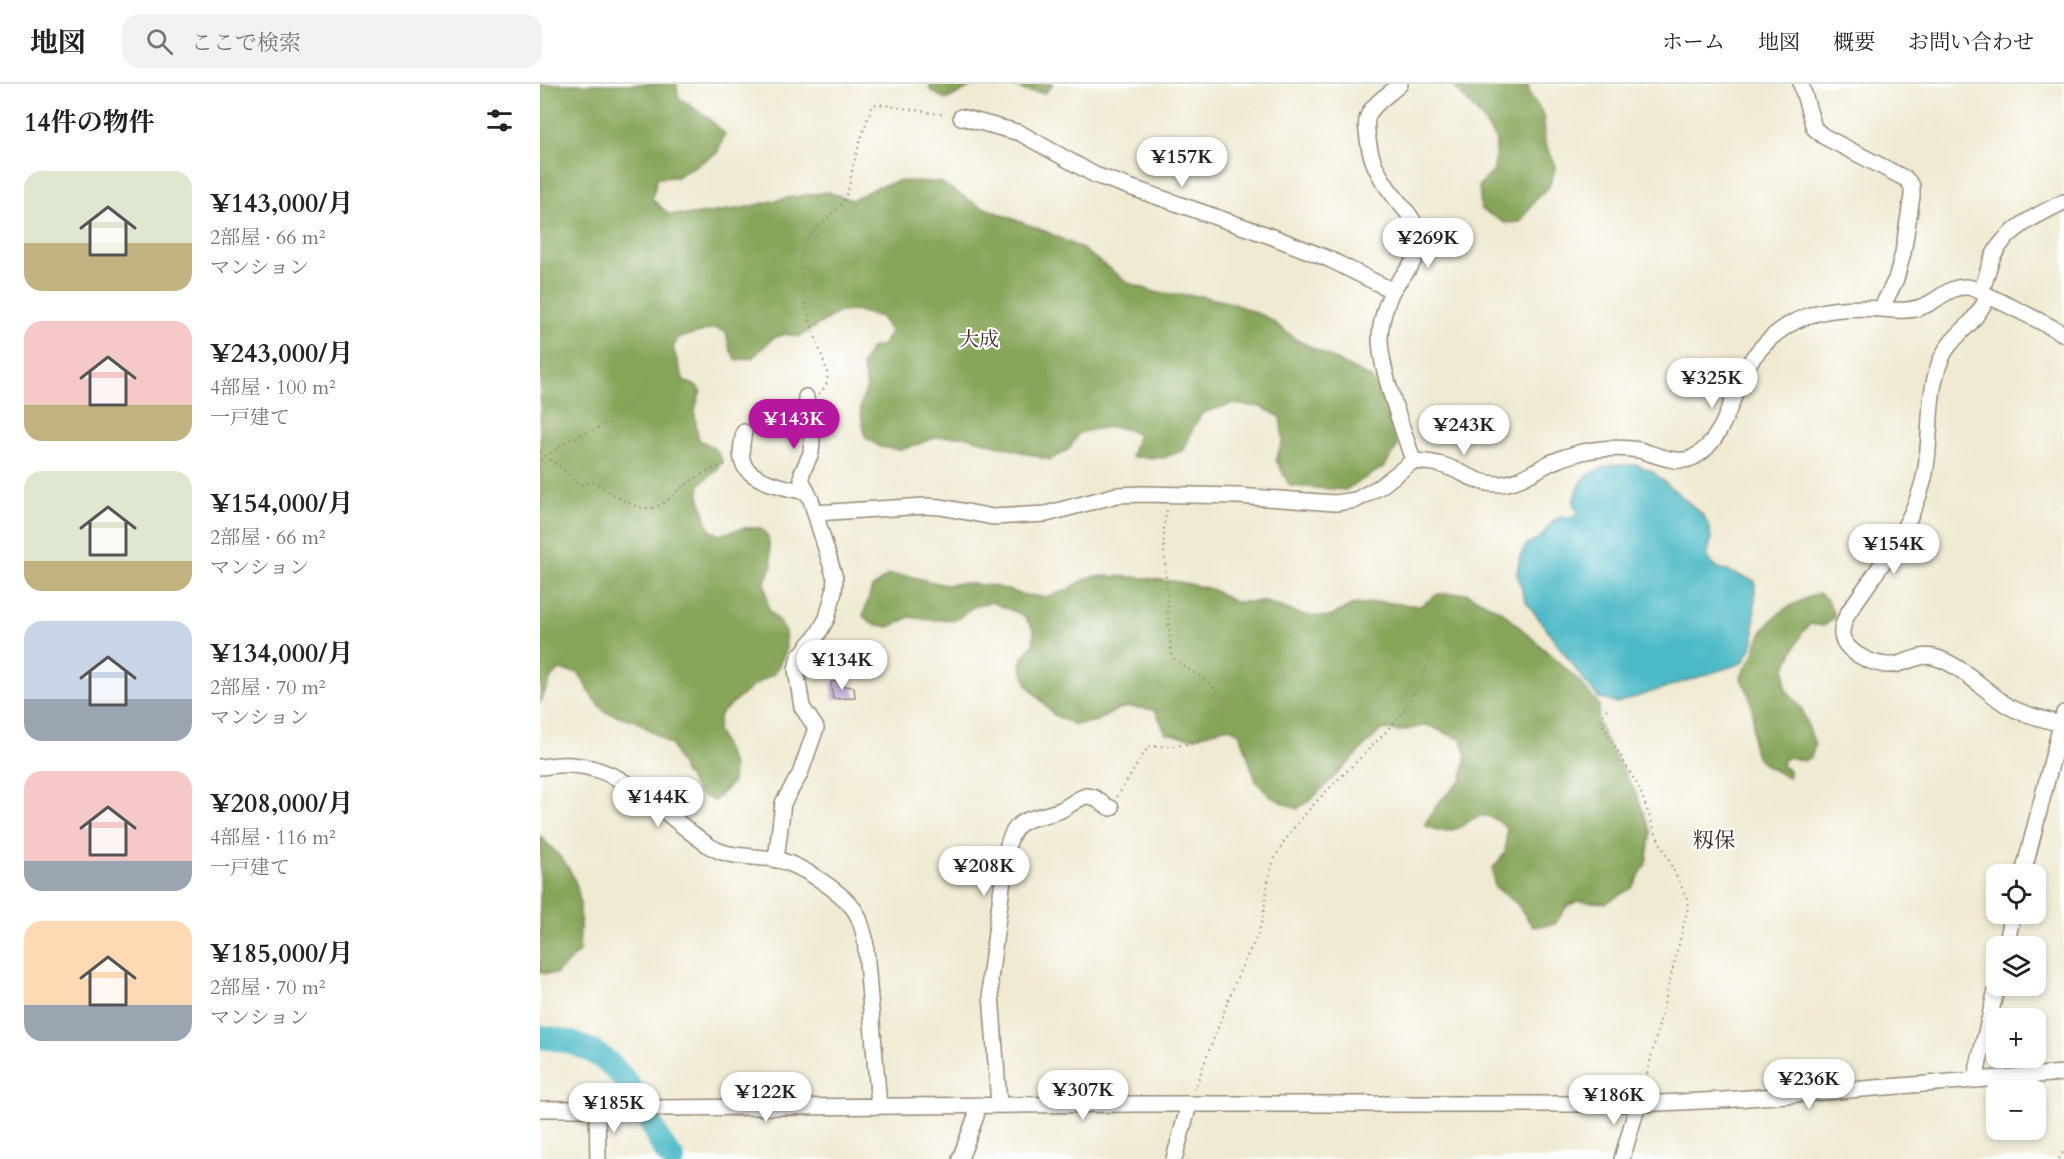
<!DOCTYPE html>
<html lang="ja">
<meta charset="utf-8">
<style>
body{margin:0;font-family:Cardo,"Noto Serif JP",serif;background:#f2f2f2;color:#222;height:100vh;display:flex;flex-direction:column;font-size:22px;white-space:nowrap}
*{box-sizing:border-box;margin:0}
p{font-size:20px;color:#767676}
.icon{flex:none;width:33px;height:33px;fill:none;stroke:currentColor;stroke-width:2;stroke-linecap:round;stroke-linejoin:round}
.map{position:relative;flex:1;overflow:hidden}
.side{display:flex;flex-direction:column;background:#fff;width:540px}
.side>*{flex:none}
.buttons{position:absolute;left:1446px;top:780px;display:grid;gap:12px}
.buttons a{display:grid;place-items:center;width:60px;height:60px;border-radius:12px;background:#fff;box-shadow:0 3px 9px #0003;font-size:30px}
.price{position:absolute;translate:-50% -51px;padding:0 14px;border-radius:21px;background:#fff;color:#222;font-size:20px;line-height:39px;filter:drop-shadow(0 2px 3px #0008)}
.price::after{content:'';position:absolute;left:50%;top:36px;width:18px;height:14px;margin-left:-9px;background:inherit;clip-path:polygon(0 0,100% 0,50% 100%)}
.price.selected{background:#b5179e;color:#fff}
ul{padding:0;list-style:none}
li{display:flex;align-items:center;gap:18px;height:150px;padding:0 24px}
li span{display:grid;place-items:center;flex:none;width:168px;height:120px;border-radius:18px;color:#555}
li>.icon{margin-inline-start:auto}
span .icon{width:72px;height:72px;fill:#fffc;stroke-width:1}
li b{font-size:26px}
h2{display:flex;justify-content:space-between;align-items:center;height:72px;padding:0 24px;font-size:26px}
header{display:flex;align-items:center;gap:36px;box-sizing:border-box;height:84px;padding:0 30px;background:#fff;border-bottom:2px solid #e0e0e0}
header strong{font-size:28px}
nav{display:flex;gap:33px;margin-inline-start:auto;font-size:21px}
.search{width:420px;height:54px;background:#f2f2f2;display:flex;align-items:center;gap:15px;box-sizing:border-box;padding:0 21px;border-radius:18px;color:#767676;font-size:22px}
main{display:flex;flex:1;min-height:0}
.map>svg:first-child{display:block}
.forest{fill:#87a65a;stroke:#61683c;stroke-width:1.5}
.water{fill:#4cb9c6;stroke:#447272;stroke-width:1.5}
.lines{fill:none;stroke-linecap:round;stroke-linejoin:round}
.river{stroke:#4cb9c6;stroke-width:24}
.building{fill:#b19acd}
.minor-casing{stroke:#968a78;stroke-width:18}
.path{stroke:#968a78;stroke-width:2;stroke-dasharray:1.5 4.5;stroke-linecap:butt}
.minor{stroke:#fff;stroke-width:15}
.labels{text-anchor:middle;stroke-width:4.5;stroke-linejoin:round;paint-order:stroke}
.neighbourhood-label{font-size:20px;fill:#3b2a1e;stroke:#fff}
.quarter-label{font-size:21px;fill:#3b2a1e;stroke:#fff}
</style>
<header>
<strong>地図</strong>
<div class="search"><svg class="icon" aria-label="search" viewBox="0 0 24 24"><circle cx="10" cy="10" r="6"/><path d="M15 15l6 6"/></svg>ここで検索</div>
<nav><a>ホーム</a><a>地図</a><a>概要</a><a>お問い合わせ</a></nav>
</header>
<main>
<section class="side">
<h2>14件の物件<svg class="icon" aria-label="filters" viewBox="0 0 24 24"><path d="M4 7h16M4 17h16"/><circle cx="9" cy="7" r="2"/><circle cx="15" cy="17" r="2"/></svg></h2>
<ul>
<li><span style="background:linear-gradient(#dfe7d0 60%,#c2b280 0)"><svg class="icon" aria-label="home" viewBox="0 0 24 24"><path d="M3 11l9-7 9 7M6 9v11h12V9"/></svg></span><div><b>¥143,000/月</b><p>2部屋 · 66 m²</p><p>マンション</p></div></li>
<li><span style="background:linear-gradient(#f6c9c9 70%,#c2b280 0)"><svg class="icon" aria-label="home" viewBox="0 0 24 24"><path d="M3 11l9-7 9 7M6 9v11h12V9"/></svg></span><div><b>¥243,000/月</b><p>4部屋 · 100 m²</p><p>一戸建て</p></div></li>
<li><span style="background:linear-gradient(#dfe7d0 75%,#c2b280 0)"><svg class="icon" aria-label="home" viewBox="0 0 24 24"><path d="M3 11l9-7 9 7M6 9v11h12V9"/></svg></span><div><b>¥154,000/月</b><p>2部屋 · 66 m²</p><p>マンション</p></div></li>
<li><span style="background:linear-gradient(#c9d6e8 65%,#9aa5b1 0)"><svg class="icon" aria-label="home" viewBox="0 0 24 24"><path d="M3 11l9-7 9 7M6 9v11h12V9"/></svg></span><div><b>¥134,000/月</b><p>2部屋 · 70 m²</p><p>マンション</p></div></li>
<li><span style="background:linear-gradient(#f6c9c9 75%,#9aa5b1 0)"><svg class="icon" aria-label="home" viewBox="0 0 24 24"><path d="M3 11l9-7 9 7M6 9v11h12V9"/></svg></span><div><b>¥208,000/月</b><p>4部屋 · 116 m²</p><p>一戸建て</p></div></li>
<li><span style="background:linear-gradient(#ffd9b3 70%,#9aa5b1 0)"><svg class="icon" aria-label="home" viewBox="0 0 24 24"><path d="M3 11l9-7 9 7M6 9v11h12V9"/></svg></span><div><b>¥185,000/月</b><p>2部屋 · 70 m²</p><p>マンション</p></div></li>
</ul>
</section>
<div class="map">
<svg width="1524" height="1075" viewBox="0 0 1524 1075">
<rect width="100%" height="100%" fill="#fff"/>
<filter id="ink" filterUnits="userSpaceOnUse"><feTurbulence type="fractalNoise" baseFrequency=".0167" numOctaves="2"/><feDisplacementMap in="SourceGraphic" scale="12" xChannelSelector="R" yChannelSelector="G"/><feConvolveMatrix kernelMatrix="1 2 1 2 8 2 1 2 1" color-interpolation-filters="sRGB"/></filter>
<filter id="wash" filterUnits="userSpaceOnUse"><feTurbulence type="fractalNoise" baseFrequency=".008" numOctaves="4" result="noise"/><feDisplacementMap in="SourceGraphic" scale="24" xChannelSelector="R" yChannelSelector="G"/><feGaussianBlur stdDeviation="1.35" result="paint"/><feColorMatrix in="noise" values="0 0 0 0 0 0 0 0 0 0 0 0 0 0 0 0 0 1.4 0 .05"/><feComposite in="paint" operator="in"/></filter>
<g filter="url(#wash)">
<rect width="100%" height="100%" fill="#f0ead2"/>
<path class="forest" d="M0 0H137L138 13 168 34 185 50 177 69 136 93 117 94 112 115 129 130 154 131 203 124 246 114 288 108 312 116 337 103 359 97 400 98 437 121 507 148 542 165 589 199 618 209 661 212 692 219 728 234 757 256 831 294 844 317 858 362 844 383 805 406 750 402 736 376 743 355 740 333 722 323 692 320 662 329 654 342 644 366 623 374 591 373 598 351C580 338 559 344 539 349L529 365 510 376 424 352 398 353 361 366 340 363 325 353 320 323 327 303 322 281 331 264 343 261 350 247 341 233 314 226 297 229 259 253 246 250 233 254 212 274 196 276 190 265 186 248 175 244 138 254 133 264 144 297 157 302 161 308C152 327 155 336 159 356 170 361 178 365 182 377L177 386 160 400 159 411 169 445 179 451 204 444H221L228 453 232 481 225 497 228 524 245 546 246 567 235 589 212 603 180 630 177 646 193 682 192 699 174 717 159 710 143 686 131 661 96 637 65 628 52 613 39 589 20 586 11 594 0 619Z
M390 0H436L406 16 390 6Z
M472 0H513L505 9 484 7Z
M912 0H988L990 11 1004 31 1005 59 1016 82 1009 103 996 115 980 138 965 139 941 125 939 101 954 87 956 56 941 33Z
M348 491 369 492 405 501 423 499 454 502 485 511 506 513 528 506 542 497 554 492 596 493 639 498 671 505 695 518H726L763 531 790 533 811 521 841 518 880 522 898 510 926 509 963 528 1037 595 1059 621 1058 637 1065 655 1095 707 1111 748 1106 780 1092 804 1066 819 1038 817 1027 822 1015 840 993 843 977 820 954 802 953 784 965 769 967 744C932 714 933 748 903 747 897 747 890 743 884 741L899 718 922 696 926 670 922 656 887 641 860 647 841 646 773 714 757 725 731 713 716 697 700 649 688 643 651 654 626 649 615 626 590 623 578 625 557 637 535 641 514 631 487 601 481 582 483 573 493 561 494 546 483 531 451 518 433 523 417 535 389 536 370 533 349 543 333 540 323 532 332 504Z
M1279 509 1288 517 1295 533 1284 542 1270 540 1262 549 1245 584V604L1262 625 1275 661 1271 674 1263 677 1249 673 1243 676 1242 682 1249 686V693C1192 672 1223 651 1209 611 1207 605 1203 600 1201 594 1203 586 1208 581 1212 574 1216 567 1216 559 1220 552 1233 528 1254 519 1279 509Z
M0 752C13 765 28 779 35 797 43 816 40 846 39 868L16 890 0 889Z"/>
<path class="water" d="M1072 381H1097L1113 388 1163 431 1170 444 1171 456 1167 472 1174 482 1215 497 1214 558 1203 579 1077 619 1059 614 1046 599 985 516 977 490 980 472 987 460 1000 454 1014 436 1022 432 1032 434 1039 429 1033 420C1039 394 1048 388 1072 381Z"/>
<g class="lines">
<path class="river" d="M0 953C59 958 83 986 109 1035 116 1049 121 1064 133 1075"/>
</g>
<g id="blocks">
<path class="building" d="M302 597 303 602 314 603 315 614 293 615 291 598Z"/>
</g>
</g>
<g filter="url(#ink)">
<use href="#blocks" fill-opacity="0" stroke="#968a78" stroke-width="1.5"/>
<g class="lines">
<defs>
<path id="minor" d="M860 0C850 10 833 19 828 32 825 39 827 47 828 55 830 75 841 96 854 112 869 132 879 135 877 164 876 184 855 195 849 214 844 227 840 241 840 254 840 288 863 343 873 377
M1261 0 1274 44 1283 52 1366 95 1372 102V112L1363 169 1356 195 1341 225
M421 33 480 49 555 91 733 153 789 175 851 206
M1441 208C1446 196 1448 183 1453 172 1466 145 1499 130 1524 118
M1449 212C1443 221 1438 230 1431 238 1421 249 1408 259 1402 273 1385 311 1393 355 1384 394 1373 442 1335 489 1308 529 1305 536 1301 543 1302 551 1305 568 1330 579 1346 581 1366 583 1377 566 1400 575 1426 585 1445 607 1468 622 1484 631 1504 635 1521 640
M204 348C198 377 200 388 230 399 242 403 254 406 267 408
M275 429 385 422 401 423 453 433 506 430 577 411 603 410 698 412 795 419 816 416 841 402 873 377C884 378 895 378 905 382 924 388 938 401 960 400 979 399 994 387 1010 379 1026 372 1045 366 1062 365 1074 364 1087 364 1099 366 1114 370 1136 381 1152 374 1181 360 1190 321 1201 294 1205 284 1213 273 1221 264 1254 227 1293 222 1341 225 1354 226 1368 228 1381 223 1397 218 1409 202 1426 203 1435 203 1443 209 1451 213 1476 225 1500 237 1524 250
M0 683C10 682 21 680 32 681 88 684 127 735 171 763 192 775 215 771 238 776 261 781 307 810 318 832 321 839 323 847 325 854L339 1022
M236 776 243 719 260 690 276 644 262 623 256 585 259 573 278 550 287 534 294 508 295 494 271 416 262 397V389L271 369 272 357 266 313
M1483 790 1524 629
M1466 862 1473 830
M1437 996 1438 982 1457 902
M459 1021 450 895 467 764C476 729 493 737 521 726 529 722 538 714 546 712 557 711 562 722 571 724
M57 1024 58 1075
M0 1025 599 1020H1098L1183 1016 1524 989
M420 1075 436 1032 438 1021
M634 1075 649 1021
M1082 1075 1098 1020"/>
</defs>
<use href="#minor" class="minor-casing"/>
<path class="path" d="M279 310 286 302 288 291C278 256 246 186 268 154 279 137 300 129 307 109 310 101 311 91 313 82 318 62 325 41 333 21L337 20 406 31
M0 368 25 387 35 399 41 401 51 397C68 405 86 422 105 424 122 426 132 411 144 402 156 392 174 383 189 380
M0 376 27 357 72 338 82 329 107 298
M1067 625 1063 631 1061 638 1099 704 1116 750 1147 814 1148 823 1103 1006
M577 713 608 663C632 661 686 665 684 629 683 623 683 617 680 611 669 595 646 586 632 573 628 547 628 521 626 494 625 471 621 448 627 425
M654 1006C669 968 683 929 698 891 704 877 712 864 718 850 730 818 722 793 741 763 770 715 820 679 857 635 876 613 885 586 895 559
M1519 1075 1524 1067"/>
<use href="#minor" class="minor"/>
</g>
</g>
<g class="labels">
<g class="neighbourhood-label">
<text x="439" y="262">大成</text>
</g>
<g class="quarter-label">
<text x="1174" y="763">籾保</text>
</g>
</g>
</svg>
<div class="buttons">
<a><svg class="icon" aria-label="locate" viewBox="0 0 24 24"><circle cx="12" cy="12" r="6"/><path d="M12 2v4M12 18v4M2 12h4M18 12h4"/></svg></a>
<a><svg class="icon" aria-label="layers" viewBox="0 0 24 24"><path d="M12 4l9 5-9 5-9-5zM3 14l9 5 9-5"/></svg></a>
<a>+</a>
<a>−</a>
</div>
<b class="price" style="left:642px;top:104px">¥157K</b>
<b class="price" style="left:888px;top:185px">¥269K</b>
<b class="price" style="left:1172px;top:325px">¥325K</b>
<b class="price selected" style="left:254px;top:366px">¥143K</b>
<b class="price" style="left:924px;top:372px">¥243K</b>
<b class="price" style="left:1354px;top:491px">¥154K</b>
<b class="price" style="left:302px;top:607px">¥134K</b>
<b class="price" style="left:118px;top:744px">¥144K</b>
<b class="price" style="left:444px;top:813px">¥208K</b>
<b class="price" style="left:1269px;top:1026px">¥236K</b>
<b class="price" style="left:543px;top:1037px">¥307K</b>
<b class="price" style="left:226px;top:1039px">¥122K</b>
<b class="price" style="left:1074px;top:1042px">¥186K</b>
<b class="price" style="left:74px;top:1050px">¥185K</b>
</div>
</main>
